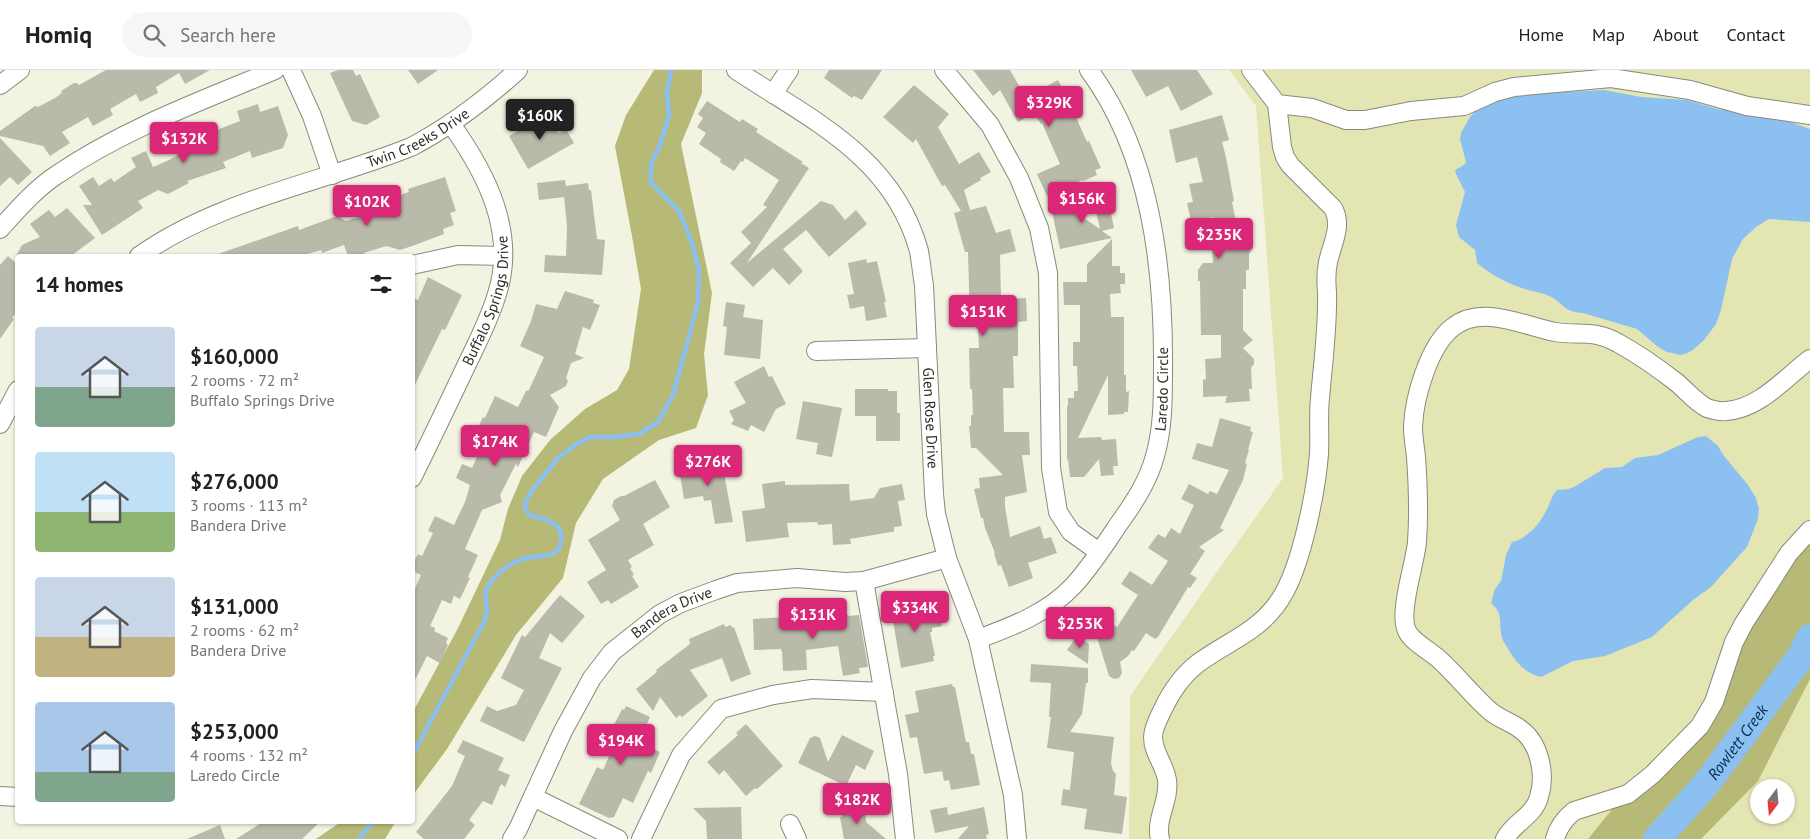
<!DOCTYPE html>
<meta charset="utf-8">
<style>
body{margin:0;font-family:"PT Sans",sans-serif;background:#f6f6f6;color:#202124;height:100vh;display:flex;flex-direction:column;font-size:19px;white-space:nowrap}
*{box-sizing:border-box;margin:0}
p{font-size:16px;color:#757577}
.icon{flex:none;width:28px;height:28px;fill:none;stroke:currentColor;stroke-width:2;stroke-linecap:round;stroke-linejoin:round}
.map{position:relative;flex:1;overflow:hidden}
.drawer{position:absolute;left:15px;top:184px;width:400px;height:570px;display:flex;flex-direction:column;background:#fff;border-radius:5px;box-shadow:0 1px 4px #0004}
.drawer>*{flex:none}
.needle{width:32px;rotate:196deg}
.buttons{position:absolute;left:1750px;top:709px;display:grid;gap:10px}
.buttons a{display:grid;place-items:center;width:45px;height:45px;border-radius:50%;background:#fff;box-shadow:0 1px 4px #0004;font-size:25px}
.price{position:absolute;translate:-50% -42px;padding:0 11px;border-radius:5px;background:#db2777;color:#fff;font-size:16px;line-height:32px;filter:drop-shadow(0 1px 2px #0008)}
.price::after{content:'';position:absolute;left:50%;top:30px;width:15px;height:11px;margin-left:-8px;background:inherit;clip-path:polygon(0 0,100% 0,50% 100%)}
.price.active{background:#222;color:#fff}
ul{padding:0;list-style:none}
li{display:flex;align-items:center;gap:15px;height:125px;padding:0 20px}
li span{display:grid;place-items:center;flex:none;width:140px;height:100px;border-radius:5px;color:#555}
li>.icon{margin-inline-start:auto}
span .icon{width:60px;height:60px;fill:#fffc;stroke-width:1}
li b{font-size:21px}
h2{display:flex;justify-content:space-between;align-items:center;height:60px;padding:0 20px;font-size:21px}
header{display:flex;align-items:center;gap:30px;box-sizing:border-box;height:70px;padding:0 25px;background:#fff;border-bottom:1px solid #e0e0e0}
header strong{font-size:24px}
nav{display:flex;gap:28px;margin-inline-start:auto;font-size:18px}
.search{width:350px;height:45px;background:#f6f6f6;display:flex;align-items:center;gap:12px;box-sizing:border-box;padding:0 18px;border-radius:28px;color:#757577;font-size:19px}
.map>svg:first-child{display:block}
.green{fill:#e3e6b3;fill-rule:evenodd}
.forest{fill:#b7b977}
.water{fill:#8cc0f0}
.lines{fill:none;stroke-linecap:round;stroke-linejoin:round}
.stream{stroke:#8cc0f0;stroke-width:4.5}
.river{stroke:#8cc0f0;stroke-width:28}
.building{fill:#b9baa9}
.minor-casing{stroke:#898a7a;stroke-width:20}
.minor{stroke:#fff;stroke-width:18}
.labels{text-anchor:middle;stroke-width:4;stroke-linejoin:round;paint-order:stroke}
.street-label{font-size:15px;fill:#2c2d26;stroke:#fff}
.water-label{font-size:16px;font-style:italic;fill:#032b49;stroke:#fff}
</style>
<header>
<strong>Homiq</strong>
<div class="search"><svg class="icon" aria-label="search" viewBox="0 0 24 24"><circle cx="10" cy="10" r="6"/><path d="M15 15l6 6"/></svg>Search here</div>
<nav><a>Home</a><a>Map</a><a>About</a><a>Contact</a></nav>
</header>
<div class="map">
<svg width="1810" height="769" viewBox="0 0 1810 769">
<rect width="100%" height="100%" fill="#f2f3e1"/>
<path class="green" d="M1229 0H1810V769H1129L1130 626 1283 408 1256 36ZM1759 718H1786V745H1759Z"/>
<path class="forest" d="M654 0H702V23L681 74 712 223 704 284 708 325 696 358 659 370 603 409 576 453 563 508 516 565 447 679 413 725V642L458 558 500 470 508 439 522 406 550 370 585 339 617 320 629 299 641 219 632 166 615 76 626 45Z
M1810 466V609L1758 711 1701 769H1588L1614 737 1705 658 1729 570Z
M342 751H396L385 769H316Z"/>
<path class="water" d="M1604 20 1641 27 1687 30 1717 39 1770 45 1810 59V152L1769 149 1756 157 1743 169 1732 189 1721 240 1716 254 1704 270 1693 280 1687 283 1681 285 1667 282 1658 277 1637 259 1583 243C1563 242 1564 233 1549 226 1541 222 1531 221 1522 218 1506 213 1490 204 1477 193L1475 180 1459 167 1456 155 1465 122 1456 104 1455 100 1464 95 1466 92 1460 69 1461 63 1470 47 1477 39 1497 28 1511 25Z
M1706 366 1718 376 1724 386 1748 415 1756 428 1759 439 1758 449 1747 477 1711 517 1693 530 1652 567 1605 586 1573 591 1541 607C1524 603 1515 591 1507 577 1504 572 1501 568 1501 562 1499 548 1503 544 1491 533L1495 519 1501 511 1506 485 1512 472C1529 468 1541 452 1548 437 1551 431 1552 425 1557 420L1568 419 1574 417 1605 398 1622 397 1635 388 1658 385 1698 367Z"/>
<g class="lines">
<path class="stream" d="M412 686 478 563C481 558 485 552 486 546 489 534 481 524 490 513 501 499 514 490 531 487 539 486 547 487 554 483 559 480 561 476 561 470 564 452 542 448 529 445L524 436 530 423 558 388 575 375 590 367H614L639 364 658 352 673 325 698 233 699 200 692 173 679 141 651 113V94L660 75 669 46 667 22 671 0
M359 769 373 751"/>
<path class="river" id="s1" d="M1657 769 1707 713 1802 585 1810 568"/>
</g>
<path class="building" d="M106 0H210L185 14 179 3 156 17 158 23 140 32 136 24 110 39 113 45 93 56 88 47 62 62 70 73 50 86 43 76 0 66V61L35 36 38 37 55 28 62 23 61 21 74 13H77L79 15Z
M338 0H353L356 6 360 4 380 47 366 55 352 51 330 3Z
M408 0H438L418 14Z
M829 0H882L862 30 854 26 852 28 824 8Z
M973 0H1010L1026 28 1058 10 1077 44 1075 45 1087 72 1089 71 1101 98 1095 100 1097 105 1083 111 1082 110 1047 126 1037 104 1060 94 1042 53 1041 54 1034 43 1018 52 1000 20 993 26Z
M1131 0H1197L1213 24 1181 41 1168 16 1146 27Z
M914 15 949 44 938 57 959 94 979 82 991 102 980 108 981 110 964 120 970 140 986 136 996 163 1010 159 1016 181 1000 185 1001 229 1026 228 1027 251 1018 252V286H1013L1014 318H1003L1004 362H1029L1030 385H1022L1027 422 1005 427V437L1010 467 1040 456 1044 469 1051 467 1057 483 1028 493 1033 508 1009 517 1001 495 998 496 994 483H995L985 458 983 448H981L974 419 980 418 979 408 1003 405 976 378H971L969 356H971V345H973L972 319H970L969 278H979L978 253H970L968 182H965L954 143 961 141 945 115 942 116 916 69 913 73 883 47Z
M707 31 740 52 742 49 758 59 756 62 803 92 801 93 809 98 747 193 821 131 833 135 845 150 856 140 867 154 829 187 806 160 783 179 803 201 789 215 773 198 753 217 730 193 751 173 741 162 767 137 763 135 779 110 745 88 743 92 741 91 734 101 720 92 721 89 699 74 706 63 697 57 703 48 698 44Z
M258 34 260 42 278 36 288 65 283 78 252 88 250 81 223 92 226 98 187 111 189 113 168 124 158 120 138 131 143 138 102 165 83 135H92L79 116 93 107 99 116 111 108 114 112 136 97 131 88 146 81 153 97 167 91 189 79 181 60 198 54 199 58 206 55 209 63 240 51 237 41Z
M1222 45 1229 70 1222 72 1226 87 1234 131 1232 132 1240 170H1253V178L1249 184V200H1246V219H1243V260L1253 270 1243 278 1254 289V294L1251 298 1252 319H1249L1250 331 1225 333 1227 326 1203 327V310L1206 309 1205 289 1221 288V265H1201L1200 211H1198V200L1203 193H1213L1212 174H1218L1214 147 1191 151 1187 133 1193 132 1189 114 1203 112 1197 87 1176 93 1169 60Z
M542 47H548L559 63 566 59 574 73 528 99 509 66Z
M0 68 32 102 18 115 10 107 0 116Z
M445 107 456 141 450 143 454 155 443 159 444 164 415 175 400 180 386 176 364 183 365 186H348L344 175 322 183 321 180 301 186H218V184L298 156 299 160 337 146 346 151 362 146 360 140 409 122 408 119Z
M565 110 566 116 588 113 589 120H591L597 169 605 170 602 205 544 202 545 185 566 186 567 156 564 127 539 130 537 113Z
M1107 125 1114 158 1102 161 1112 168 1060 179 1051 137 1063 134 1100 159 1093 128Z
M67 138 95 168 71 186H16L22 175 40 167 30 154 49 140 55 147Z
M1112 169V196H1120V203H1125V214H1120L1121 223 1110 224 1111 247H1124V305H1126V322L1129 321 1128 342H1124V344L1108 345V305L1078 368 1101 367 1102 370 1116 369 1118 396H1113L1114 405 1101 406 1099 389 1084 407H1070L1068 389 1067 391V336H1068V328H1074V321H1078L1077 296H1073V272H1080V235H1064L1063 212H1087V194Z
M8 186 18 195V240L12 248 14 249 0 269V195Z
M866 189 867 193 877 191 886 232H884L887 247 866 251 864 236 850 239 847 225 854 224 848 193Z
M428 207 462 225 445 260 442 259 412 321V227L418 230Z
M565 221 594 230 593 233 600 235 590 260 583 257 575 284 584 288 571 293 566 308 568 311 566 316 550 325 559 337 546 367 534 362 518 397 516 394 500 425 502 432 482 440 465 479 478 485 468 507 470 508 460 529 454 526 451 534 442 530 430 556 435 558 434 561 448 568 446 573 448 575 440 593 427 586 412 616V525L421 505 412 501V495L418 484 422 486 433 463 428 461 435 446 454 455 465 432 470 415 456 408 462 394 472 398 485 369 475 364 483 347 485 348 495 326 518 337 526 321 529 320 544 287 520 276 531 251 536 234 557 239Z
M726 232 745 235 743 247 763 250 760 289 724 285 727 257 723 256Z
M764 296 769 307 772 306 786 334 776 339 764 362 751 355 748 361 731 354 734 350 729 341 746 333 734 312Z
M855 319H888V321H897V343H900V371H876V346H855Z
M803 331 842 338 832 387 816 384 818 373 796 369Z
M1220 348 1251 357 1250 361 1253 362 1248 380H1249L1245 393 1247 394 1243 410 1220 458 1224 460 1199 477 1205 481 1190 504 1197 508 1190 518 1188 517 1158 567 1155 569 1146 563 1134 581 1132 580 1128 586 1120 592 1122 603 1119 608 1114 609 1109 606 1096 564 1106 550 1117 557 1138 525 1121 514 1130 501 1152 515 1168 491 1148 478 1158 464 1165 468 1171 458 1180 464 1194 435 1181 429 1189 414 1208 424 1210 421 1217 424 1229 400 1192 389 1197 373 1212 377Z
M721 387 733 452 715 454 711 430 704 431 703 426 684 429 679 398 704 394 707 389Z
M655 410 670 437 643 454 654 475 628 490 632 497 630 498 634 505 632 506 639 517 611 534 608 530 601 534 587 512 606 500 588 470 620 450 612 436 614 430 621 426H624Z
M785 411V415L849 414 850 431 874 428 880 418 902 414 905 430 898 431 902 456 894 457V462H891L850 469 851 474 833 475 832 454 818 455 817 452 787 453 789 467 746 472 742 441 765 438 762 414Z
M560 525 585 546 562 573 550 563 539 588 562 598 524 672 480 651 487 636 497 641 516 635 524 620 501 608 522 565 525 567Z
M930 531 932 542 941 541 943 552H941L942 556 932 558V562H930L935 586H933L934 591 901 598 891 539Z
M828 545 829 547 848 545V546L859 545 868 597 859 598 860 603 843 606 838 576 806 580 807 600 783 601 782 581H781V579L754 580 753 549 799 546V550Z
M724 554 725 557 731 555 732 558 734 557 751 604 731 612 722 588 690 600 708 626 682 647 680 645 676 648 660 627 653 641 636 619 657 602 656 600 690 574 689 569Z
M1077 566 1089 574 1088 594 1067 580Z
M1031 594 1088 598V613H1086L1082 644 1070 662 1114 667 1111 693 1113 701 1116 704 1114 725 1127 727 1122 764 1084 759 1087 739 1061 735 1063 719 1070 720 1074 682 1047 678 1051 647H1049L1051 613 1030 612Z
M952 614 953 617H955L966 672H969L971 684H974L980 715 951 720 949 710 944 711 942 701 924 704 917 667 910 668 905 645 919 642 915 621Z
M626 636 650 647 639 672 660 682 651 703 648 701 633 733 623 728 614 747 609 748 579 734 597 697 603 700 613 677 605 673 622 639 624 640Z
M746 654 783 696 757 719 755 718 746 726 724 700 719 705 707 692 738 665 736 663Z
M842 665 874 681 865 700 856 695 846 716 798 693 810 668 815 666 820 668 828 692Z
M463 670 504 688 498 700 510 705 505 717 501 714 492 735 483 731 469 750 475 755 464 769H424L416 762 452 716 465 686 457 682Z
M741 737 742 769H707L706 751 693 738Z
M947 737 948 745 984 737 989 764 986 765 987 769H958L969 756 935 763 930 740Z
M865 738 866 752 886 769H844L840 747H842L841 739Z
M264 751H321L302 769H236Z
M220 755 225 769H187Z"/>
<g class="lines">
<defs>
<g id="minor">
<path d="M291 0 312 46 332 105"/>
<path id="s2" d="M736 0C811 50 893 86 919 181 921 192 922 204 924 215L934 424 936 444 947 488 978 569 1013 725 1017 769"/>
<path d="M944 0 990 55 1019 108 1039 158 1048 203 1051 398 1058 442 1071 462 1099 482"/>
<path d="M0 15 20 0"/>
<path d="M773 24 789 0"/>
<path d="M1277 34 1312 38 1346 50H1365L1411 41 1464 36 1495 22 1514 17 1611 8 1690 20 1747 36 1810 45"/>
<path d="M0 159C17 140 36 118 58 104 124 59 201 31 275 0"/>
<path id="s3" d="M139 186C220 129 321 113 411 77 451 56 485 30 518 0"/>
<path d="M412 195 458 185 503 186"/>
<path d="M816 281 927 278"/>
<path d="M0 354 18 320"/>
<path id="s4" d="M412 408C431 370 449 332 467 294 478 271 490 248 497 224 517 162 486 103 451 54"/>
<path d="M864 511 898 704 905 769"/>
<path id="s5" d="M978 569C1011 557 1048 543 1073 516 1090 498 1104 476 1118 455 1133 434 1148 412 1155 386 1163 358 1163 329 1163 300 1164 198 1151 84 1089 0"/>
<path d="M0 726 18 727"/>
<path d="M533 727 618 769"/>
<path d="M790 754 797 769"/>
<path id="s6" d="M512 769 518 759 563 661 592 608 612 582 660 544 681 533 716 520 737 513 797 508 845 512 864 511 947 488"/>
<path d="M641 769 681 685 721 639 773 625 812 619 884 622"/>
<path d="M1160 769C1155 748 1170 731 1167 710 1165 695 1153 683 1153 667 1153 658 1159 647 1163 639 1171 622 1183 605 1197 594 1229 570 1263 561 1284 523 1302 491 1316 422 1319 384 1320 366 1318 347 1320 328 1323 292 1328 258 1327 222 1326 212 1326 202 1328 192 1332 174 1343 155 1333 138L1290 95 1285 87 1282 77 1277 34 1251 0"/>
<path d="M1505 769C1514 752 1534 746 1539 727 1546 705 1540 673 1520 659 1511 652 1499 649 1490 641 1473 626 1458 607 1441 591 1432 582 1412 572 1407 561 1398 543 1415 494 1417 472 1419 444 1418 415 1416 387 1415 377 1413 367 1413 357 1414 328 1429 275 1453 257 1482 234 1524 256 1555 262 1579 266 1594 259 1618 273 1638 284 1658 298 1676 312 1686 320 1695 332 1707 338 1713 340 1720 342 1726 341 1759 339 1785 308 1810 289"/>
<path d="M1555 769C1558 757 1564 749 1574 741L1628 724 1653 704 1700 656 1714 632 1734 572 1744 553 1789 483 1810 460"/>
</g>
</defs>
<use href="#minor" class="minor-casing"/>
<use href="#minor" class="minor"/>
</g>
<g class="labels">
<g class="street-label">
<text dy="5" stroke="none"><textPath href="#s3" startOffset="304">Twin Creeks Drive</textPath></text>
<text dy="5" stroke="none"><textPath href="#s4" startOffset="194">Buffalo Springs Drive</textPath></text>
<text dy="5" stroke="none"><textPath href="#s5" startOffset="332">Laredo Circle</textPath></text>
<text dy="5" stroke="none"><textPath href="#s2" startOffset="432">Glen Rose Drive</textPath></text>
<text dy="5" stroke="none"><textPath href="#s6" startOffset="285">Bandera Drive</textPath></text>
</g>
<g class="water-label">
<text dy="6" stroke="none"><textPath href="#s1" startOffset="126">Rowlett Creek</textPath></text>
</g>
</g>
</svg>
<div class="buttons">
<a><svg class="needle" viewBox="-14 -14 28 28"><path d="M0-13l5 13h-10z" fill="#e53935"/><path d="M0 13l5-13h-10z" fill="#757577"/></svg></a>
</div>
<b class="price" style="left:1049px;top:58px">$329K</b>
<b class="price active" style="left:540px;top:71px">$160K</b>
<b class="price" style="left:184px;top:94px">$132K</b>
<b class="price" style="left:1082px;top:154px">$156K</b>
<b class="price" style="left:367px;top:157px">$102K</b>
<b class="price" style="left:1219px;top:190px">$235K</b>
<b class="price" style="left:983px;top:267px">$151K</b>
<b class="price" style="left:495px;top:397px">$174K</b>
<b class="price" style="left:708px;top:417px">$276K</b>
<b class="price" style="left:915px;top:563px">$334K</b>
<b class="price" style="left:813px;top:570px">$131K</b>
<b class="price" style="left:1080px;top:579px">$253K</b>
<b class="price" style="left:621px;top:696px">$194K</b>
<b class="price" style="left:857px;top:755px">$182K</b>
<section class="drawer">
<h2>14 homes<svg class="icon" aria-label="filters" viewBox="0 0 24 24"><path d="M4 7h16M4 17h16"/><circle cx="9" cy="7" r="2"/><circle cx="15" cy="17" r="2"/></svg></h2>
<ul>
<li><span style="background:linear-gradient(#c9d6e8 60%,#7fa58c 0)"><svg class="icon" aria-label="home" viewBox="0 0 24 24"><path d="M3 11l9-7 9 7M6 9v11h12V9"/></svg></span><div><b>$160,000</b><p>2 rooms · 72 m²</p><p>Buffalo Springs Drive</p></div></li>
<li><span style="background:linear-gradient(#bfe0f5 60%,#8fb573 0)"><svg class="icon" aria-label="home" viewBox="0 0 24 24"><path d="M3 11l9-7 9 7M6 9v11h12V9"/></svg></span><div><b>$276,000</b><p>3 rooms · 113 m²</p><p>Bandera Drive</p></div></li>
<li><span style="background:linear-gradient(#c9d6e8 60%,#c2b280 0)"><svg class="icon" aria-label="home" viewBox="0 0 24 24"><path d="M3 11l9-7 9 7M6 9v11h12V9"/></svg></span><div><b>$131,000</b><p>2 rooms · 62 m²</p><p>Bandera Drive</p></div></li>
<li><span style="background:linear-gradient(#a9c7e8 70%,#7fa58c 0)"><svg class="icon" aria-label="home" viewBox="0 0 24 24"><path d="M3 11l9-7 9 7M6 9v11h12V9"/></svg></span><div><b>$253,000</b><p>4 rooms · 132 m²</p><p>Laredo Circle</p></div></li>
</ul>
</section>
</div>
